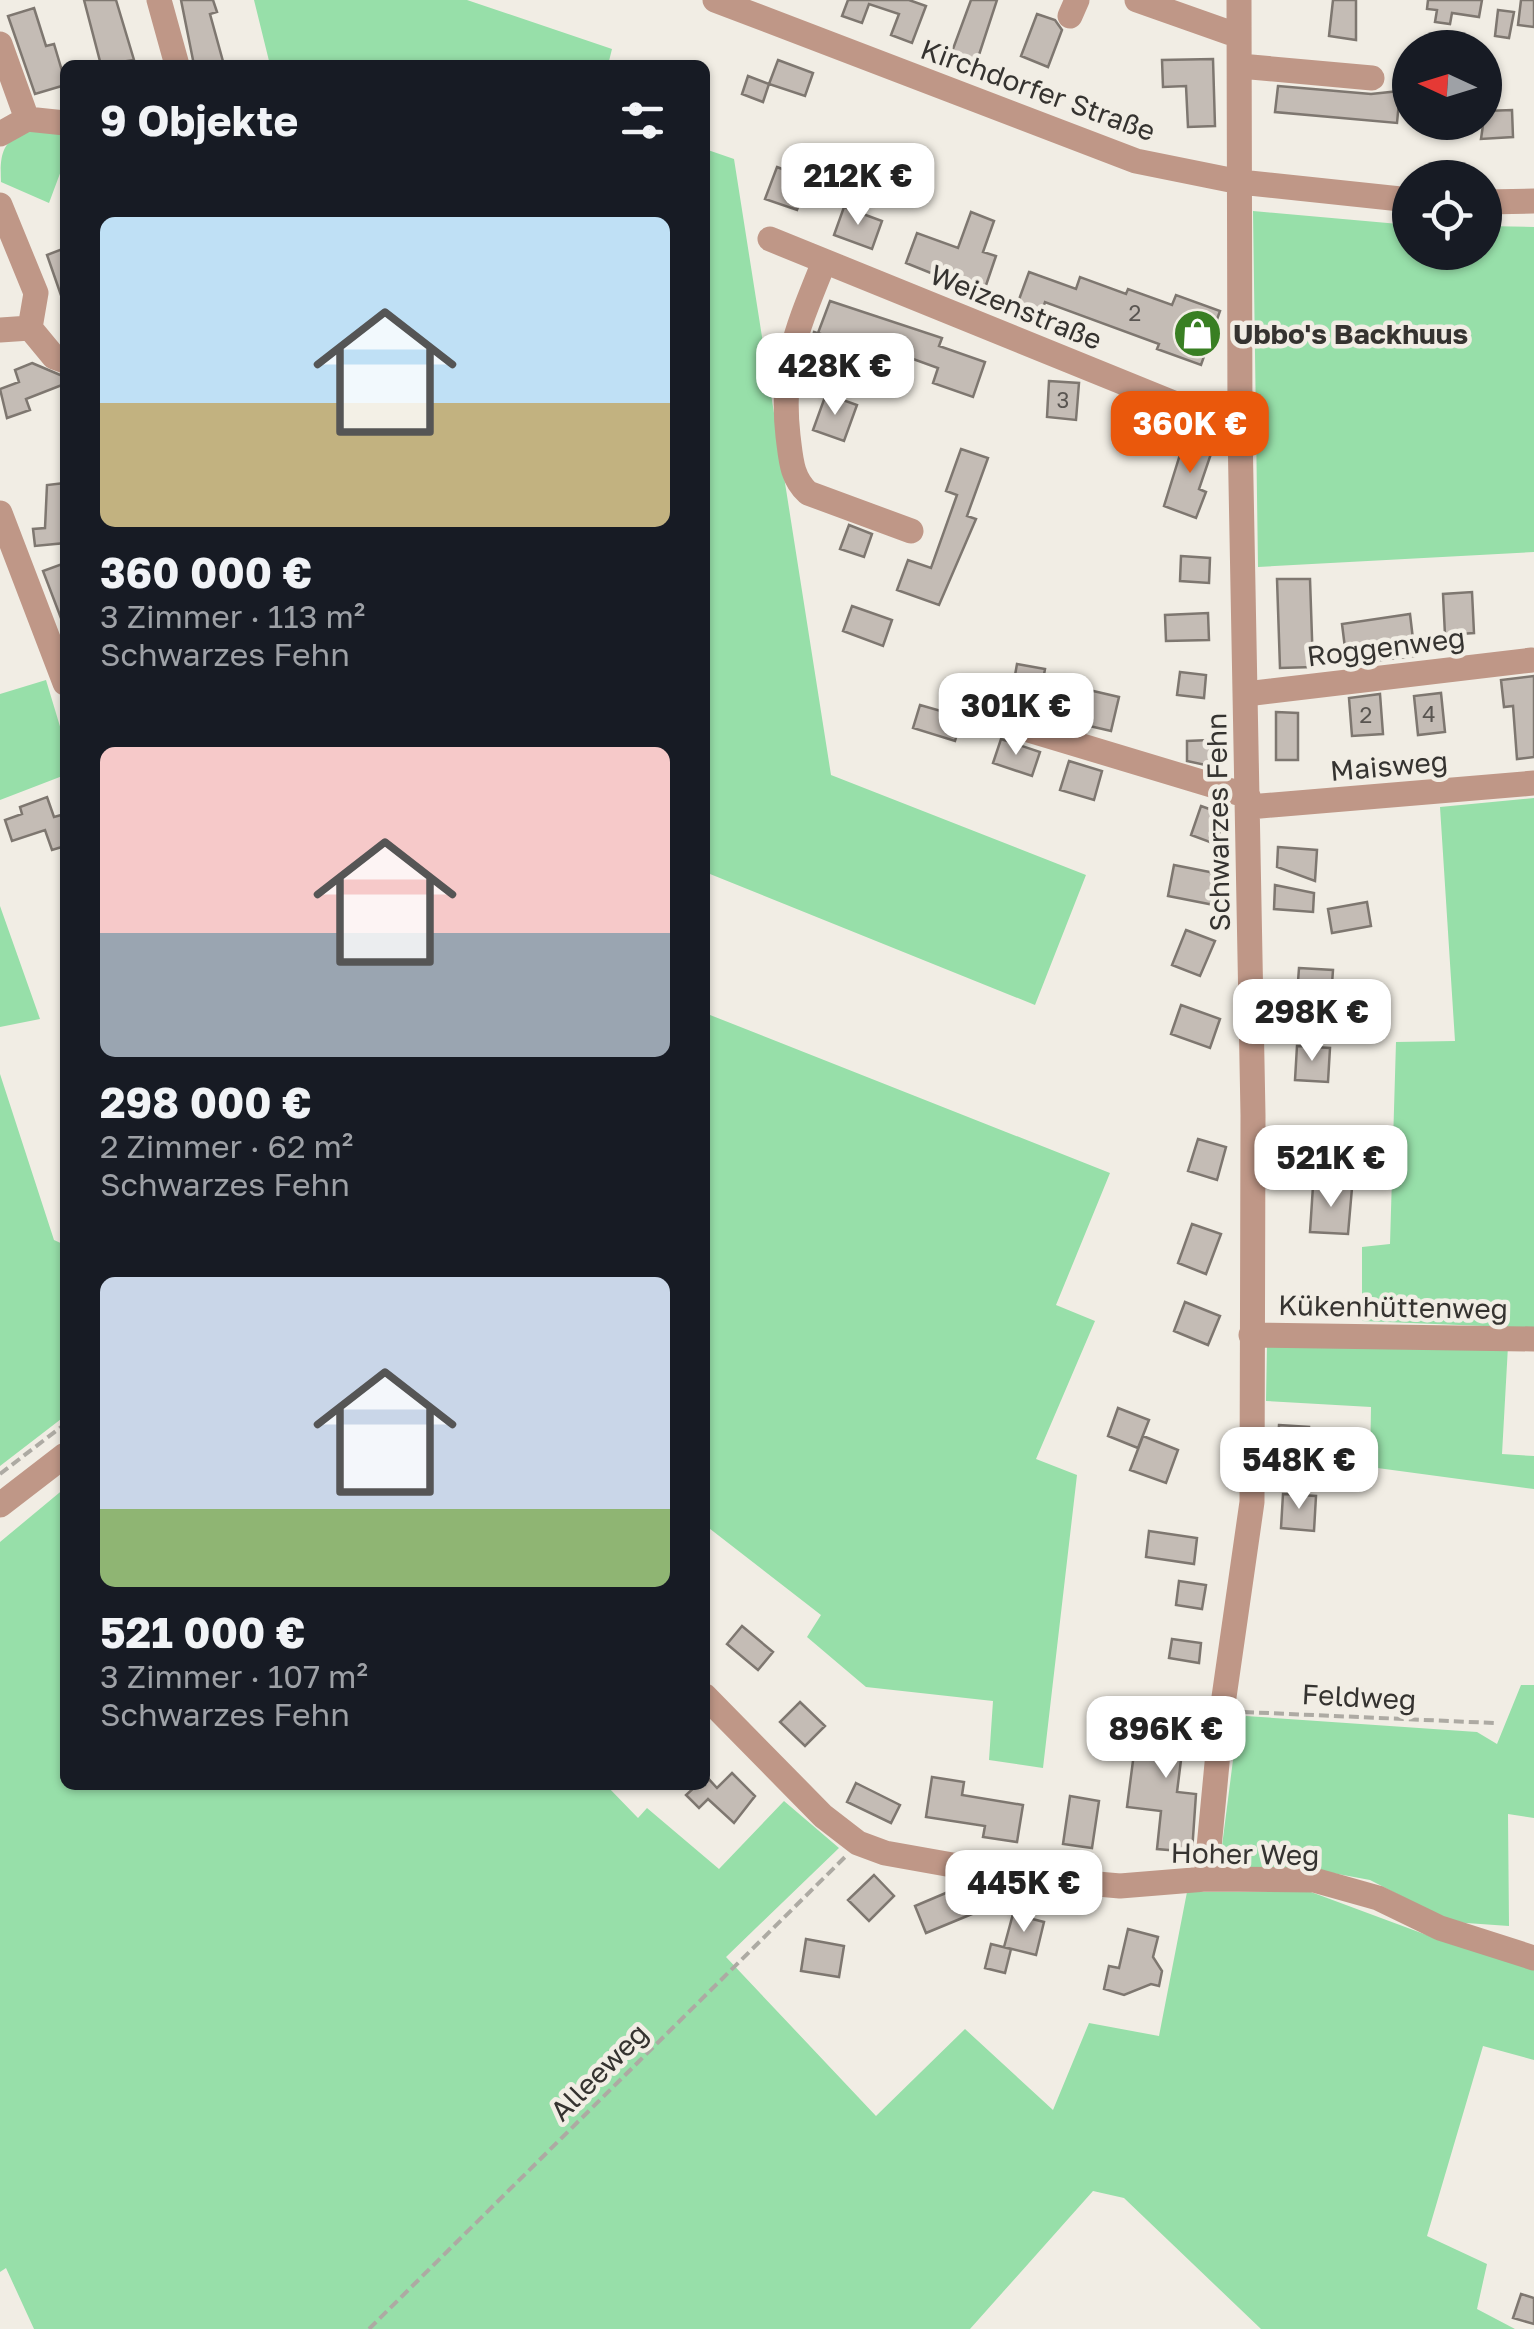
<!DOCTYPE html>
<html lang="de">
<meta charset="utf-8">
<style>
body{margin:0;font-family:"Golos Text",sans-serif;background:#242831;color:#f1f3f6;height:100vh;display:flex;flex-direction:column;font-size:38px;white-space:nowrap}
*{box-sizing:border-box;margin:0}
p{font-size:32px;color:#9ea1a6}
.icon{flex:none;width:55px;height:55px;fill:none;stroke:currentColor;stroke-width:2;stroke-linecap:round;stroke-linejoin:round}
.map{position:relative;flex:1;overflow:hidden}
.drawer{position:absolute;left:60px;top:60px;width:650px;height:1730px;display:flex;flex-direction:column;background:#171b24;border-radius:15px;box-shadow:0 2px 8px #0004}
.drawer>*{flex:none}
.needle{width:65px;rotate:274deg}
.fabs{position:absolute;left:1392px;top:30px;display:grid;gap:20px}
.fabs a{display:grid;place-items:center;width:110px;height:110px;border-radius:50%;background:#171b24;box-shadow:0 2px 8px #0004;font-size:50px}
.price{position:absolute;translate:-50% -85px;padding:0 22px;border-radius:20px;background:#fff;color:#222;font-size:32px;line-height:65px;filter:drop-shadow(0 2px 5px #0008)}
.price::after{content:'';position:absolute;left:50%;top:60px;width:30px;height:22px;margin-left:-15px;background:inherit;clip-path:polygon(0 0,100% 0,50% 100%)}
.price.on{background:#ea580c;color:#fff}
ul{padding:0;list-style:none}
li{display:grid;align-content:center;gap:20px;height:530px;padding:0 40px}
li span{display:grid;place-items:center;height:310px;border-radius:15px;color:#555}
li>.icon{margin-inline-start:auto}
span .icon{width:180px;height:180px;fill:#fffc;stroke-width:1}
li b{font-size:42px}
h2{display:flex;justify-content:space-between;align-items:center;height:120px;padding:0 40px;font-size:42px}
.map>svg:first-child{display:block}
.green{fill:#97dfa9}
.building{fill:#c4bcb5;stroke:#7e7770;stroke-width:2.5}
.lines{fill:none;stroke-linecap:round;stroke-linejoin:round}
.path{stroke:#adaaa3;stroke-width:4;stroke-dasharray:10 5;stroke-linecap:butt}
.minor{stroke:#bf9787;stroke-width:25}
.labels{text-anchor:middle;stroke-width:9;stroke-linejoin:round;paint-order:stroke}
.number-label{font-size:22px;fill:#595551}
.street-label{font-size:28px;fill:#353330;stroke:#f1ede4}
.poi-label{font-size:28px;font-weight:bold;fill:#353330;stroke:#f1ede4;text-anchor:start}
</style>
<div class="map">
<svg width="1534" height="2329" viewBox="0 0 1534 2329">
<rect width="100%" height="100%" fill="#f1ede4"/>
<path class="green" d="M254 0H467L612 49 608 65H270Z
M24 130 65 131V160L49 203 1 182C0 156 1 144 24 130Z
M705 149 734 159 831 775 1086 875 1035 1005 705 872Z
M1253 211 1410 225V252H1485V226L1534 227V552L1258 567Z
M46 680 65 743V775L0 800V694Z
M1534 798V1328L1362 1321V1247L1390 1244 1396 1042 1455 1041 1440 807Z
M0 906 40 1019 0 1027Z
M705 1013 1110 1173 1056 1305 1095 1321 1036 1459 1077 1475 1043 1768 989 1760 993 1701 866 1687 807 1637 821 1615 705 1525Z
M0 1074 54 1240 65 1245V1416L0 1466Z
M1267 1344 1508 1346 1502 1454 1534 1456V1489L1370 1467 1371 1407 1266 1401Z
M65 1488V1785H606L638 1818 647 1808 719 1869 784 1801 839 1848 726 1957 876 2116 965 2029 1053 2110 1089 2023 1159 2036 1187 1892H1311L1451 1944 1534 1966V2060L1483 2046 1427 2236 1487 2264 1477 2309 1515 2329H1261L1124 2198 1093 2191 970 2329H34L6 2268 0 2272V1542Z
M1521 1685H1534V1818L1508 1814 1509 1926 1452 1922 1370 1880 1311 1869 1247 1868 1234 1863 1222 1846 1238 1721 1246 1716 1477 1732 1497 1744Z"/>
<path class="building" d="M84 0H116L134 60 101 65Z
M181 0H213L217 12 210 14 224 65H194Z
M848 0H909L926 6 912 43 891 35 899 14 869 4 862 23 842 16Z
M971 0H997L975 67 950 57Z
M1333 0H1356V40L1329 36Z
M1428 0H1482L1479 17 1452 13 1450 24 1435 22 1437 10 1427 9Z
M1521 0H1534V27L1518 25Z
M34 8 46 46 54 44 65 81V85L35 94 8 16Z
M1498 10 1514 12 1509 38 1495 36Z
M1037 14 1055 20 1062 30 1048 67 1021 56Z
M1213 59 1215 126 1188 127 1186 86 1163 87 1162 60Z
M778 60 813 73 805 96 769 84Z
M748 76 769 84 763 102 742 94Z
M1278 86 1371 94 1400 91 1397 123 1275 112Z
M1512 110 1513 137 1481 139 1485 111Z
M852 158 869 164 859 192 842 186Z
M777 167 808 179 797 210 765 199Z
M844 207 882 221 872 249 834 235Z
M971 212 994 221 983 252 996 256 983 294 906 263 917 233 958 248Z
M65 248V300L63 301 47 255Z
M1029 272 1076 289 1080 277 1126 294 1128 289 1172 305 1176 295 1220 311 1201 365 1157 349 1159 344 1045 302 1041 314 1017 305Z
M830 301 942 338 939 346 985 362 973 397 933 383 938 368 869 343 867 351 818 333Z
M814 332 829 337 817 372 805 368Z
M32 363 65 377 62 385 26 399 30 410 7 418 0 389 19 382 15 370Z
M1049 381 1079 383 1076 420 1047 417Z
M826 394 857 405 844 441 813 430Z
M1187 432 1215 442 1199 489 1206 492 1196 518 1164 506Z
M961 449 988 458 967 516 976 519 939 605 897 590 908 560 931 568 957 495 946 491Z
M65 483V543L35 546 33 529 45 528 47 485Z
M849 525 872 534 864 557 840 549Z
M1181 556 1210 558 1209 583 1180 581Z
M65 563V625L64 626 43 571Z
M1277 579H1310L1313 667 1280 668Z
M1472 592 1474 633 1445 635 1443 594Z
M852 606 892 620 883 646 843 631Z
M1208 613 1209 640 1166 641 1165 615Z
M1410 614 1415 656 1347 664 1342 624Z
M1017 664 1045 669 1040 697 1012 692Z
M1180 672 1206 675 1204 698 1177 695Z
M1534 676V757L1517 759 1513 706 1504 707 1501 680Z
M1089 690 1119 697 1111 731 1081 724Z
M1441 693 1445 732 1418 735 1414 696Z
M1380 694 1383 734 1352 736 1349 698Z
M920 705 962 717 955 741 913 728Z
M1276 712 1298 713V760H1276Z
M1001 739 1040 752 1032 776 993 763Z
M1209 740 1210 766 1187 761V741Z
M1069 761 1102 771 1094 800 1060 790Z
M47 797 54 817 65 814V846L52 850 45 830 12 841 5 820 22 814 20 807Z
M1201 806 1226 815 1215 844 1191 835Z
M1278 847 1317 850 1315 881 1277 867Z
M1174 865 1225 875 1219 906 1168 896Z
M1275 885 1314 893 1313 912 1274 909Z
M1367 902 1371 926 1332 933 1328 909Z
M1186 930 1215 941 1200 976 1172 965Z
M1299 968 1333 970 1330 1012 1296 1009Z
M1181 1005 1220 1019 1210 1048 1171 1034Z
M1297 1046 1330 1048 1328 1082 1295 1080Z
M1198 1139 1226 1147 1217 1180 1188 1171Z
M1313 1186 1352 1188 1348 1234 1310 1232Z
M1192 1224 1221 1234 1206 1274 1178 1263Z
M1185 1302 1220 1316 1208 1345 1174 1331Z
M1118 1408 1149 1420 1138 1448 1108 1436Z
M1279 1425 1309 1427 1307 1460 1277 1458Z
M1143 1436 1178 1450 1166 1483 1130 1470Z
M1283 1494 1316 1496 1314 1531 1281 1528Z
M1149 1531 1197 1538 1194 1564 1146 1557Z
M1179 1581 1206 1585 1202 1609 1176 1605Z
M742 1626 773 1652 758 1670 727 1644Z
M1172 1639 1201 1643 1199 1663 1169 1658Z
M800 1702 825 1726 805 1746 780 1722Z
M1154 1710 1194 1715 1190 1745 1183 1744 1177 1792 1196 1794 1192 1852 1157 1849 1161 1811 1127 1807 1134 1753 1149 1755Z
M732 1773 755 1796 734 1823 708 1799 699 1808 686 1795 697 1785H705L706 1776 717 1788Z
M932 1777 964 1782 962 1795 1023 1805 1017 1842 983 1837 985 1826 926 1817Z
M856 1783 900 1805 891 1823 847 1802Z
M1070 1796 1099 1801 1092 1848 1063 1844Z
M874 1875 894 1896 869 1921 848 1900Z
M960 1887 972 1914 926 1933 915 1906Z
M1013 1914 1044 1922 1036 1955 1004 1947Z
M1128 1929 1158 1937 1153 1957 1162 1971 1159 1986 1151 1984 1124 1995 1104 1989 1109 1966 1119 1968Z
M806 1939 844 1946 839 1977 801 1971Z
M991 1944 1011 1949 1005 1973 985 1968Z
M1521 2294 1534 2298V2324L1513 2318Z"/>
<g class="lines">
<path class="path" d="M0 1474 65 1424
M1244 1712 1494 1723
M369 2329 845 1857"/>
<path class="minor" d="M159 0 177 65
M715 0 1136 161 1240 182 1410 200
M1137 0 1239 36
M1070 16 1077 0
M0 44 27 119
M1240 66 1372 78
M0 134 27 119 65 123
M1485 202 1534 201
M0 205 36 293 30 328
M770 239 1240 430
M824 262C798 327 780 365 788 436 791 459 791 477 808 493L911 531
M30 328 54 357 65 361
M0 330 30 328
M0 513 65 683
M1246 694 1532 660
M999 721 1248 796
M1249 807 1534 783
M1251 1335 1534 1339
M0 1505 65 1455
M705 1696 823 1816 858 1843 885 1853 1019 1877 1120 1886 1206 1879 1314 1880 1378 1898 1440 1928 1534 1958
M1206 1879 1222 1711 1252 1502 1253 1115 1240 430 1239 0"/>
</g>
<defs>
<symbol id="shop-disc" viewBox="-11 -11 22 22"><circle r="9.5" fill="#397f23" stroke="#f1ede4"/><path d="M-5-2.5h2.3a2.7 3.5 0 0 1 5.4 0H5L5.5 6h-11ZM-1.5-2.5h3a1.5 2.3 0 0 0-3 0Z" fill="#fff"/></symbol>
</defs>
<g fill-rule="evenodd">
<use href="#shop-disc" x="1170" y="306" width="55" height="55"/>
</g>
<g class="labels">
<g class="number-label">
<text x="1135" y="321">2</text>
<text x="1063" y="408">3</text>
<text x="1429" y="722">4</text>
<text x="1366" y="723">2</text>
</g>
<g class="street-label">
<text transform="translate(1038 90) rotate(20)" y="10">Kirchdorfer Straße</text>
<text transform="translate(1016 307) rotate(22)" y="10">Weizenstraße</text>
<text transform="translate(1386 647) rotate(-7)" y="10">Roggenweg</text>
<text transform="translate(1389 766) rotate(-5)" y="10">Maisweg</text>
<text transform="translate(1218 822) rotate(-91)" y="10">Schwarzes Fehn</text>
<text transform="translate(1393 1307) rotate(1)" y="10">Kükenhüttenweg</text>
<text transform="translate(1359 1697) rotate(3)" y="10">Feldweg</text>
<text transform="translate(1245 1854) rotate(1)" y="10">Hoher Weg</text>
<text transform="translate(599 2072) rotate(-45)" y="10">Alleeweg</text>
</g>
<g class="poi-label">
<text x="1233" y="344">Ubbo's Backhuus</text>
</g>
</g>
</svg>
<div class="fabs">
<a><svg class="needle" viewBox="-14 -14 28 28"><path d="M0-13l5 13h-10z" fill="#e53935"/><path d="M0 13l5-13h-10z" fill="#9ea1a6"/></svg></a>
<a><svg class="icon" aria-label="locate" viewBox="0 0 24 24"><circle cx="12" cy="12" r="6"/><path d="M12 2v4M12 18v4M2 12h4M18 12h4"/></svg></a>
</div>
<b class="price" style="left:858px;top:228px">212K €</b>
<b class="price" style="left:835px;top:418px">428K €</b>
<b class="price on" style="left:1190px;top:476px">360K €</b>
<b class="price" style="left:1016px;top:758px">301K €</b>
<b class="price" style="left:1312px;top:1064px">298K €</b>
<b class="price" style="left:1331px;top:1210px">521K €</b>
<b class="price" style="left:1299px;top:1512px">548K €</b>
<b class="price" style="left:1166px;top:1781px">896K €</b>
<b class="price" style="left:1024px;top:1935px">445K €</b>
<section class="drawer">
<h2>9 Objekte<svg class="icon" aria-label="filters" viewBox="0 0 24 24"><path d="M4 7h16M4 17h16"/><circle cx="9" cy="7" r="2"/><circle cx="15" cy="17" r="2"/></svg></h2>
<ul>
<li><span style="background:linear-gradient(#bfe0f5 60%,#c2b280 0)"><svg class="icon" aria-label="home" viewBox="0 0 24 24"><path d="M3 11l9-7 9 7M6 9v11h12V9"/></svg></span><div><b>360 000 €</b><p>3 Zimmer · 113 m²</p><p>Schwarzes Fehn</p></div></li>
<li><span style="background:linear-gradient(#f6c9c9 60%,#9aa5b1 0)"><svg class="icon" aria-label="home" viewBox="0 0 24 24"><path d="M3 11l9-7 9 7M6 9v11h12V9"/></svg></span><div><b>298 000 €</b><p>2 Zimmer · 62 m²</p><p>Schwarzes Fehn</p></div></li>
<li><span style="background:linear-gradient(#c9d6e8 75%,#8fb573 0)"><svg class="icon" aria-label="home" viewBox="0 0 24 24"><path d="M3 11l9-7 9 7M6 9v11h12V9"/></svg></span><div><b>521 000 €</b><p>3 Zimmer · 107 m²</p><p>Schwarzes Fehn</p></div></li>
</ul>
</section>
</div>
